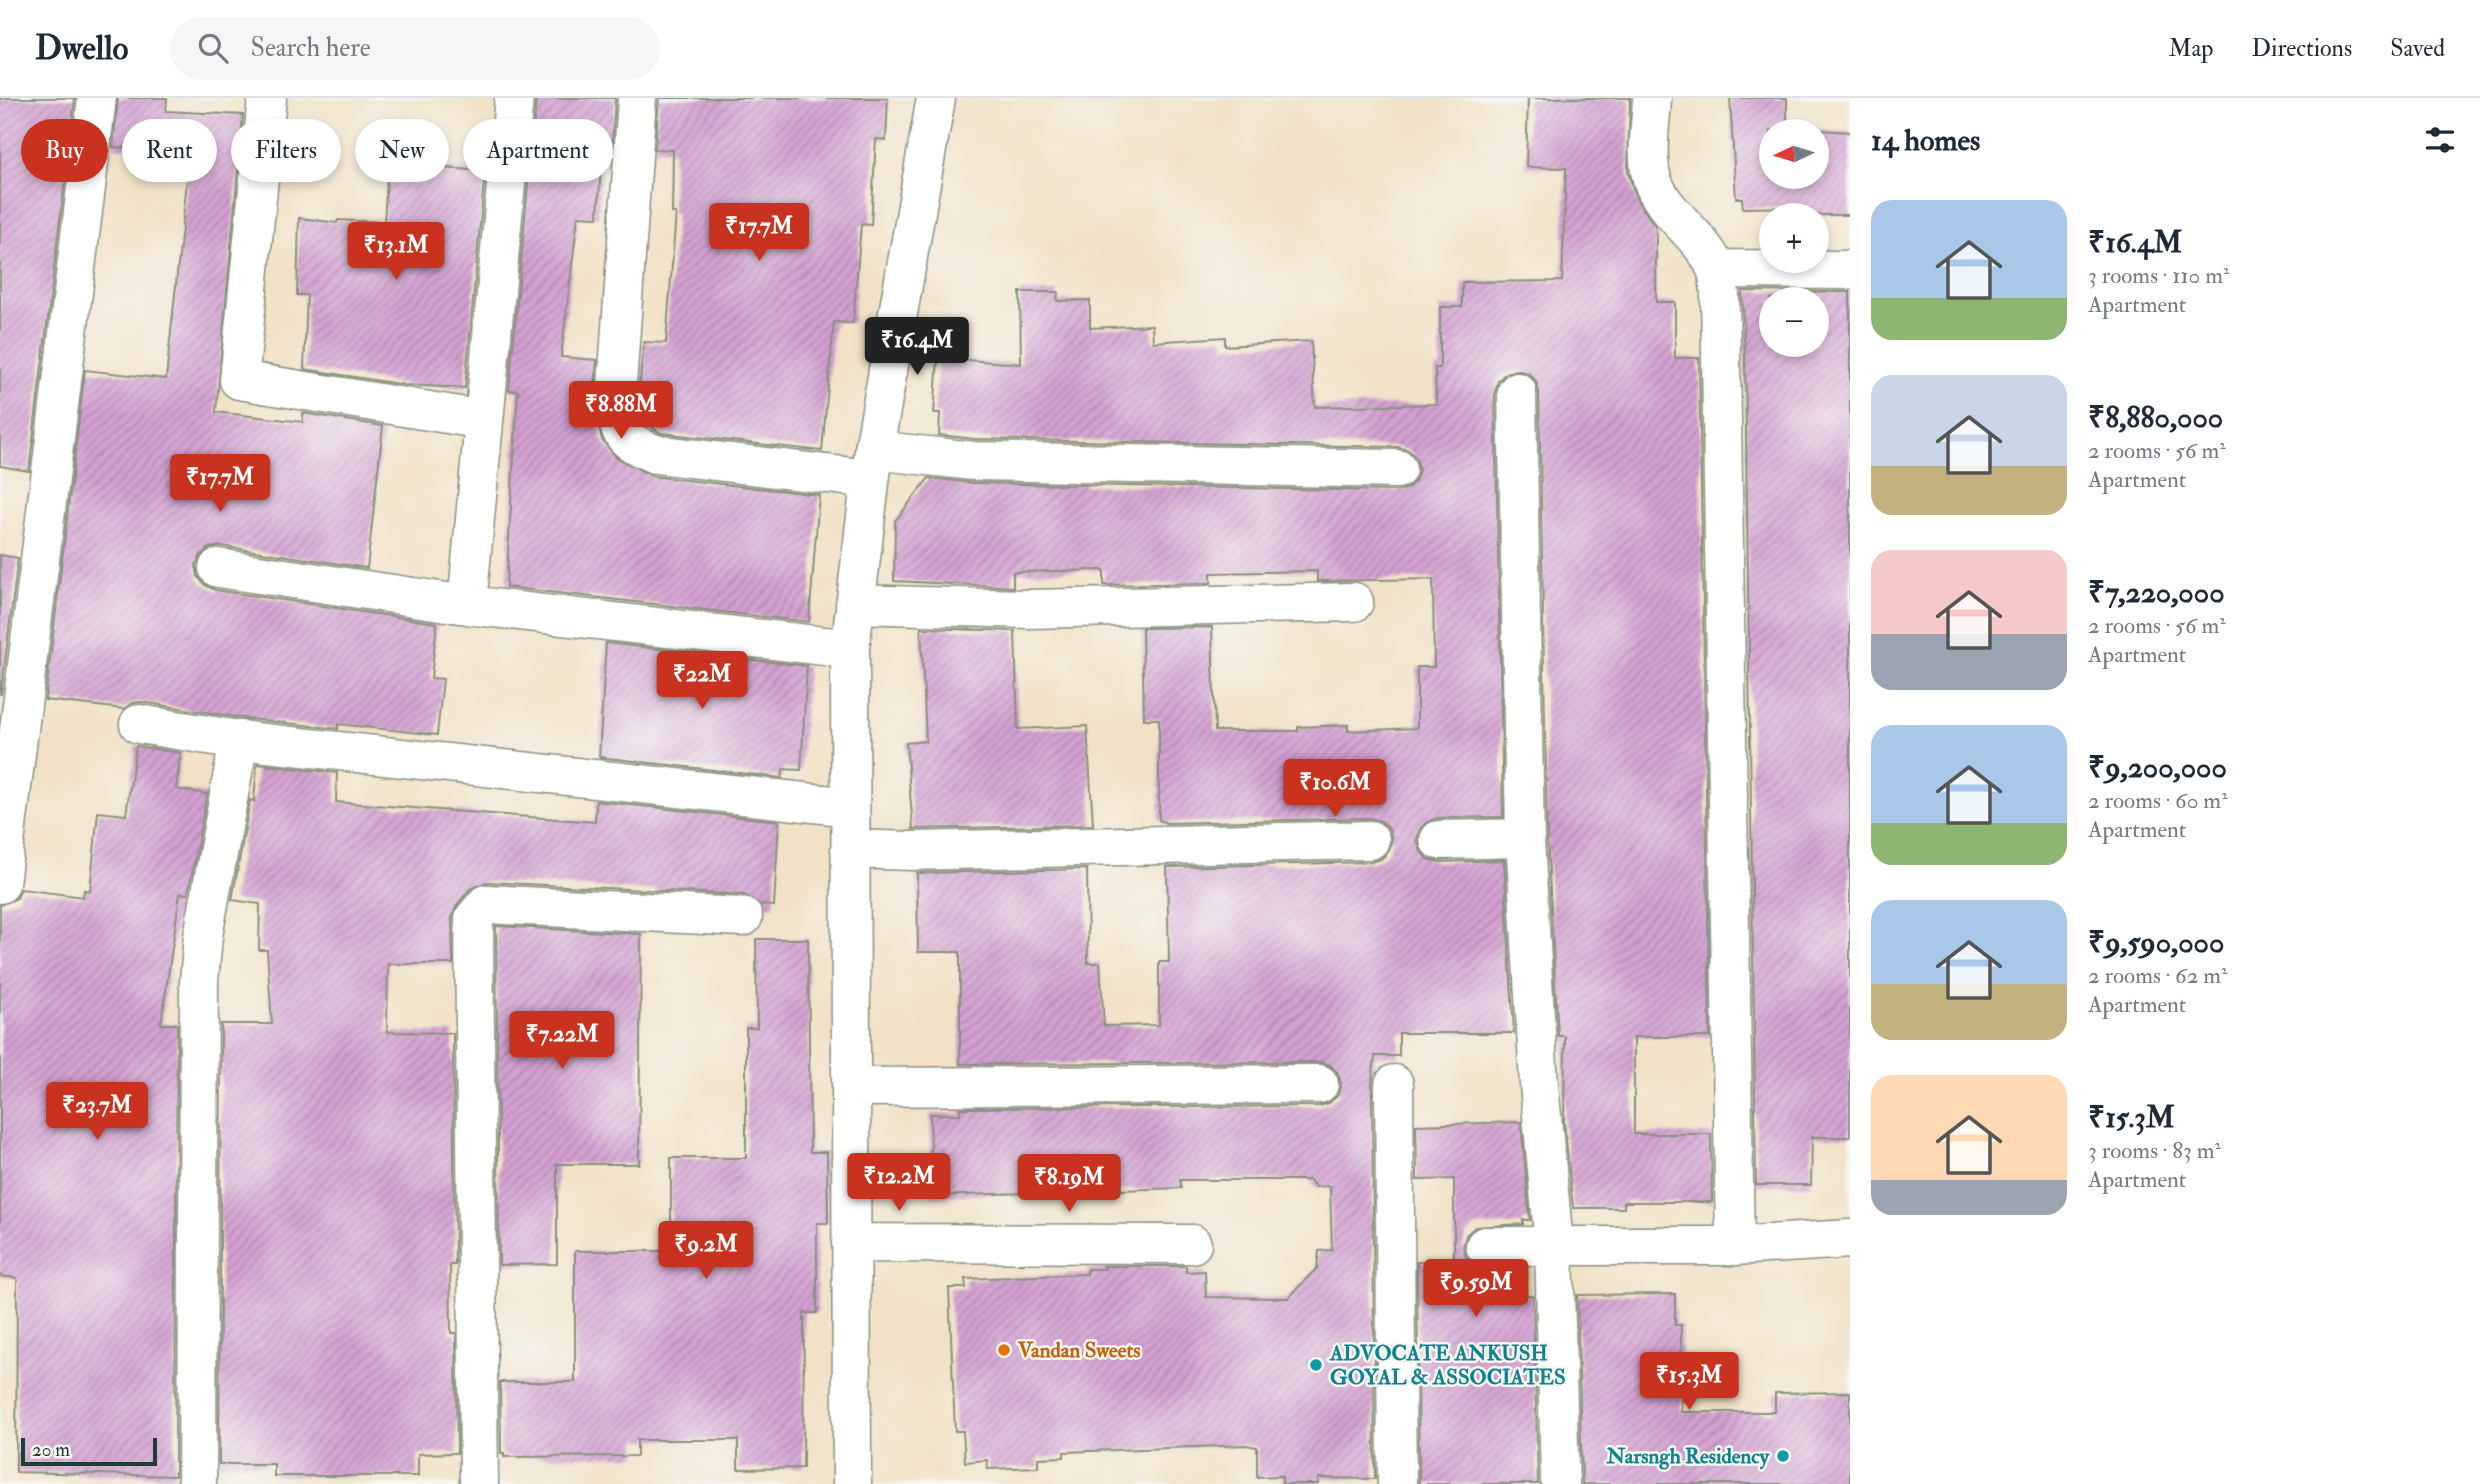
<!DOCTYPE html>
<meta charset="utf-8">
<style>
body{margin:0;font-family:"IM FELL Double Pica",serif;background:#f6f6f7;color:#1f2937;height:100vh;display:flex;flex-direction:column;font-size:26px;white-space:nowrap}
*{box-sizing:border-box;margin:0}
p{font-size:23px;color:#747a83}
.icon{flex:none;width:38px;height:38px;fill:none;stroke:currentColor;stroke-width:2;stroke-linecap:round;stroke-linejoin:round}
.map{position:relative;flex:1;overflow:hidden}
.drawer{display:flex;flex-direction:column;background:#fff;width:630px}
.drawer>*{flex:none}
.hud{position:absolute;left:21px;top:21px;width:665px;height:63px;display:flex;gap:14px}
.needle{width:46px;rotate:266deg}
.fabs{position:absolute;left:1759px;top:21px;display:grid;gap:14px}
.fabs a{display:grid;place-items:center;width:70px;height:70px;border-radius:50%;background:#fff;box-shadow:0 4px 10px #0003;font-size:35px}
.scale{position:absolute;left:21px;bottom:18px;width:136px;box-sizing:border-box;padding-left:7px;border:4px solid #1f3d34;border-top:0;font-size:19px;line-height:24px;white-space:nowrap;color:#1f3d34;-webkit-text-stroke:5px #f6f6f2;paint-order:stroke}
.price{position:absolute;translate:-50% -60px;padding:0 16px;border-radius:7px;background:#c8321e;color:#fff;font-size:23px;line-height:46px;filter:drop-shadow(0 2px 4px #0008)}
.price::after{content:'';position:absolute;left:50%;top:42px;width:21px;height:16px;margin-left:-10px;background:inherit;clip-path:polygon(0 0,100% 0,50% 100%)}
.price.active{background:#222;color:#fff}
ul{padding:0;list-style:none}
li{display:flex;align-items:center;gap:21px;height:175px;padding:0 21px}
li span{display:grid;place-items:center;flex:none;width:196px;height:140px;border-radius:21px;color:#555}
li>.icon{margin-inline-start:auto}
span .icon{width:84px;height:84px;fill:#fffc;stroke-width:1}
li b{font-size:30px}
h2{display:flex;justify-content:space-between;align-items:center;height:84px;padding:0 21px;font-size:30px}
.chip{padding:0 24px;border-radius:32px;background:#fff;box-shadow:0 4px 10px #0003;font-size:24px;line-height:63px}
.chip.active{background:#c8321e;color:#fff}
header{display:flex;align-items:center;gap:42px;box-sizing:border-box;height:98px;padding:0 35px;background:#fff;border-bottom:2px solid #e0e1e3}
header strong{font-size:33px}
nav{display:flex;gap:38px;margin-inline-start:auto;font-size:24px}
.search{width:490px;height:63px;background:#f6f6f7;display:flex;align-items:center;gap:18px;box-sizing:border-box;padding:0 24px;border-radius:38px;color:#747a83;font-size:26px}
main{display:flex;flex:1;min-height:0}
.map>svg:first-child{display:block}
.building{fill:url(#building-hatch);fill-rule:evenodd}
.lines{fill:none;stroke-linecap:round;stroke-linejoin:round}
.minor-casing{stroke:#88907e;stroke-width:41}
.minor{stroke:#fff;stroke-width:38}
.food-dot{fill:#e8710a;stroke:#f6f6f2;stroke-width:2.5}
.culture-dot{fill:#0f9aa8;stroke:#f6f6f2;stroke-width:2.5}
.labels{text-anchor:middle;stroke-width:5;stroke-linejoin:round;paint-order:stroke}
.food-label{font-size:21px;font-weight:bold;fill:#c56008;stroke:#f6f6f2;text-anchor:start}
.culture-label{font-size:21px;font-weight:bold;fill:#0d838f;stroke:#f6f6f2;text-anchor:start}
</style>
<header>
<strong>Dwello</strong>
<div class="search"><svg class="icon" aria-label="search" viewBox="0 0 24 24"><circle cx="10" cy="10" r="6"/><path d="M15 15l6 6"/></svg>Search here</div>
<nav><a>Map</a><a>Directions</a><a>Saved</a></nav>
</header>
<main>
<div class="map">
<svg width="1850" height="1386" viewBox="0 0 1850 1386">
<defs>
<pattern id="building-hatch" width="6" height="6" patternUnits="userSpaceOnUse" patternTransform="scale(1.75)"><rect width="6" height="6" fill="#d4a0d2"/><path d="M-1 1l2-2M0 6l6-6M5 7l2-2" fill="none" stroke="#ab84ab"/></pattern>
</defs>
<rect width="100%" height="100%" fill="#f6f6f2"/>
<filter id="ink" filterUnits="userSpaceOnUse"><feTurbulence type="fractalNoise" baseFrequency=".0143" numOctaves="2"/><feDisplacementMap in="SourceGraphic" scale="14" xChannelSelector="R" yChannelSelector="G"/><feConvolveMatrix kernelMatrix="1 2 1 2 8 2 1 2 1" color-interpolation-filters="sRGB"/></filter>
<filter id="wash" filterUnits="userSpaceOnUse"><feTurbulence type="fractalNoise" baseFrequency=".00686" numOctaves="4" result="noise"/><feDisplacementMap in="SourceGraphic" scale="28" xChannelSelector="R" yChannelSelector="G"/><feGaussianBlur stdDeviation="1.57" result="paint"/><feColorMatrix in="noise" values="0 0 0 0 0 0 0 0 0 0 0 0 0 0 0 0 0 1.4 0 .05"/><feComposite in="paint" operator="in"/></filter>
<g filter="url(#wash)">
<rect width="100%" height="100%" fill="#f1e2c7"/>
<g id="blocks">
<path class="building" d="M0 0H75L29 373 0 368Z
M118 0H167L166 13 243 17 216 314 303 324V315L383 328 367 470 221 448 209 450 201 457 196 467 198 479 205 487 215 492 437 525 431 580 443 581 437 637 338 626V631L242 620 142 604 132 605 124 611 45 602 85 272 166 281 188 73H180L181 55 113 49Z
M536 0H615L612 49 602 48 598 119 578 118 561 259 597 262 594 304 602 342 617 360 652 378 819 397 809 524 506 489 518 293 509 292Z
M659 0H888L886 42 876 41 871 127 861 126 853 225 834 224 822 353 661 335 641 322 638 302 644 244 666 245 676 115H672L673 52 655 51Z
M1528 0H1630L1628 74 1637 102 1656 129V204H1675V260H1699L1710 939H1634V1036H1711L1712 1104H1624V1110H1573L1564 1024 1565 938H1558L1547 739 1539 294 1536 283 1528 275 1516 272 1506 275 1498 283 1495 294 1503 719 1438 720 1427 724 1420 731 1417 742 1421 754 1428 761 1439 764 1504 762 1514 935H1399V958H1375L1372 986 1375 1381 1318 1380V1386H1282V1378L1257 1379V1349L1246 1347 1064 1354V1359L1038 1360V1369L988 1371 987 1362 965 1364 963 1333H955L949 1190H966L965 1181 1087 1176V1171H1105L1104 1168H1186V1174L1205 1173 1206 1199 1288 1200 1317 1170 1319 1153 1332 1152 1330 1088 1315 1089 1310 1082H1180L1181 1090 932 1098 930 1016H960V1010L1319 1008 1329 1005 1338 997 1341 985 1337 974 1330 967 1319 964 960 966V854H918L917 775 1087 771 1088 865H1100L1104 928 1159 927V864H1169L1167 769 1371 764 1381 761 1389 753 1392 741 1389 731 1381 723 1369 720 1166 725 1159 722V621H1144L1142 530 1212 529 1215 633H1298V629L1348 627V633L1417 630V569H1434L1433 481 1317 483V473L1211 475V485L1104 487V472L1013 474V489L894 483 895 423 929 380 973 385 1397 393 1408 390 1415 383 1419 372 1416 360 1408 352 1397 349 974 341 939 337 940 315H934L938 260 1021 266 1020 194H1058L1057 203 1090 202V230L1152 227 1153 244 1225 239V248L1311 243 1315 309 1436 306 1435 270H1440V209H1462V184L1562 183 1566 70 1526 69Z
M1730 0H1787V30L1850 34V117H1799V109L1743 110 1742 100H1736ZM1771 33H1816V79H1771Z
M388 66 485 73 465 290 405 287 304 271 307 197H297L299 120 337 125 338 122 384 124Z
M1742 193 1850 194V1039H1812L1811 1087H1756L1745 260ZM1771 201H1816V247H1771Z
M0 457 18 460 1 596H0Z
M921 530 1015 533 1018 631 1087 628 1093 727 913 731 906 645 926 643Z
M606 545 807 568 801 672 783 671 782 680 599 659Z
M136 648 181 655 176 691 207 696 188 796 180 795 161 926H177L175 1378 16 1374 17 1180 0 1178V807L17 800 21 791 83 799 84 792 90 793 98 714 126 717Z
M257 666 337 675 336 704 595 724 596 703 779 723 774 808 761 807 744 797 486 784 470 791 457 807 452 820 453 866H388L387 934 453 935 455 1167H450L451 1235H456L457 1355 418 1356V1378H274V1366H219L221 926H272L267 852H259L260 806 232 802 250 702 254 703Z
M496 828 641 836 639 1066H557V1166L499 1167Z
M756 841H808L810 1054H827L828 1125H817V1215H804L803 1370 738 1371V1342H637V1358L504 1359V1355H501L500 1284H575V1153H671V1060H746V930H757Z
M1521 1024 1530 1122H1523V1126L1475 1129 1466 1137 1463 1149 1466 1159 1475 1167 1523 1170V1197H1533L1538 1386H1419L1417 1164H1454V1081L1417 1082 1416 1027Z
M1675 1196V1227H1681V1314H1775V1295L1850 1294V1386H1582L1577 1197Z"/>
</g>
</g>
<g filter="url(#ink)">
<use href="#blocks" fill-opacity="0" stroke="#88907e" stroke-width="2"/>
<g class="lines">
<defs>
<path id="minor" d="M267 0 239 282 484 322
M637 0 616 302C618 338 623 342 655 356L870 381
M1652 0C1651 25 1645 57 1652 81 1663 116 1701 136 1715 169 1719 177 1719 187 1720 196L1735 1148
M1716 171 1850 172
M1517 294 1525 740 1539 986 1554 1147 1560 1386
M874 352 973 363 1397 371
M218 470 467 507 850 551
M855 506 1028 511 1354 504
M467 507 514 0
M139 626 239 642 850 709
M1439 742 1525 740
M850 751 912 753 1370 742
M0 786 97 0
M1394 986 1397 1386
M851 989 1319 986
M851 1145 1192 1146
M1485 1148H1735L1850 1141
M197 1386 199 883 203 838 239 642
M479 1386 474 820 486 806 743 819
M852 1386 850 551 874 352 936 0"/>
</defs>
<use href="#minor" class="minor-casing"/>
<use href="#minor" class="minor"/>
</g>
</g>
<circle class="food-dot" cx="1004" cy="1252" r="7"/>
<g class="culture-dot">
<circle cx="1316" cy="1267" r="7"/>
<circle cx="1783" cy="1358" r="7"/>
</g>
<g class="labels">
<g class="food-label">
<text x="1018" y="1259">Vandan Sweets</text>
</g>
<g class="culture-label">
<text x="1330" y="1262">ADVOCATE ANKUSH<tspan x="1330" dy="24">GOYAL &amp; ASSOCIATES</tspan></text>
<text x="1769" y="1365" text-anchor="end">Narsngh Residency</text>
</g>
</g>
</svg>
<div class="fabs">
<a><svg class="needle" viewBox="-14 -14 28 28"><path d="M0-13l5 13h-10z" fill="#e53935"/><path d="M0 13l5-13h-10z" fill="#747a83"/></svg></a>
<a>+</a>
<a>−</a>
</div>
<div class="scale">20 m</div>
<b class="price" style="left:759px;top:165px">₹17.7M</b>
<b class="price" style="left:396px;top:184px">₹13.1M</b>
<b class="price active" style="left:917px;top:279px">₹16.4M</b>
<b class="price" style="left:621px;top:343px">₹8.88M</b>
<b class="price" style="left:220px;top:416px">₹17.7M</b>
<b class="price" style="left:702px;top:613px">₹22M</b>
<b class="price" style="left:1335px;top:721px">₹10.6M</b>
<b class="price" style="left:562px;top:973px">₹7.22M</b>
<b class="price" style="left:97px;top:1044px">₹23.7M</b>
<b class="price" style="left:899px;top:1115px">₹12.2M</b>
<b class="price" style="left:1069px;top:1116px">₹8.19M</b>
<b class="price" style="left:706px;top:1183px">₹9.2M</b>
<b class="price" style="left:1476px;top:1221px">₹9.59M</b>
<b class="price" style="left:1689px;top:1314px">₹15.3M</b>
<div class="hud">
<a class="chip active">Buy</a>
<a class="chip">Rent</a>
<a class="chip">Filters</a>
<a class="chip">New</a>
<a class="chip">Apartment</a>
</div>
</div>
<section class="drawer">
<h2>14 homes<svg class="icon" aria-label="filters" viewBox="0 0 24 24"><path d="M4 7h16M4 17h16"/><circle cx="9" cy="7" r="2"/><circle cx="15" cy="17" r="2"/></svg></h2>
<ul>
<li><span style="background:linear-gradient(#a9c7e8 70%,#8fb573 0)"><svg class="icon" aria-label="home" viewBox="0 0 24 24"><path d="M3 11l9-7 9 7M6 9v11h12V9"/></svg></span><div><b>₹16.4M</b><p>3 rooms · 110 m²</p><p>Apartment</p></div></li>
<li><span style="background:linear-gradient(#c9d6e8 65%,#c2b280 0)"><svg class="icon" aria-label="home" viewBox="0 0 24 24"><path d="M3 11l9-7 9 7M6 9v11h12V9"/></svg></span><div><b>₹8,880,000</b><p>2 rooms · 56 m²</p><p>Apartment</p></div></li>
<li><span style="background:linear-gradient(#f6c9c9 60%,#9aa5b1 0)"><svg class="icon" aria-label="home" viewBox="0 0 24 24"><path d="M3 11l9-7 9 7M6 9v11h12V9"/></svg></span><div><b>₹7,220,000</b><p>2 rooms · 56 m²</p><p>Apartment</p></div></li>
<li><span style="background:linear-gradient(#a9c7e8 70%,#8fb573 0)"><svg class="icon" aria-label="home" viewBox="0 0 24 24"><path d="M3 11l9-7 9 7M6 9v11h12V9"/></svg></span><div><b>₹9,200,000</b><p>2 rooms · 60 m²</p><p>Apartment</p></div></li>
<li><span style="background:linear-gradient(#a9c7e8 60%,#c2b280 0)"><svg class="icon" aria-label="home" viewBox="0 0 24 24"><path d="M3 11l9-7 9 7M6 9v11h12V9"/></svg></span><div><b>₹9,590,000</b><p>2 rooms · 62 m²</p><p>Apartment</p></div></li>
<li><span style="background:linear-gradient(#ffd9b3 75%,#9aa5b1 0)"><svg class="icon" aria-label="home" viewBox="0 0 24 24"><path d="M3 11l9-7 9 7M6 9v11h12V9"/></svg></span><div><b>₹15.3M</b><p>3 rooms · 83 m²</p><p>Apartment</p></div></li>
</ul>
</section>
</main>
